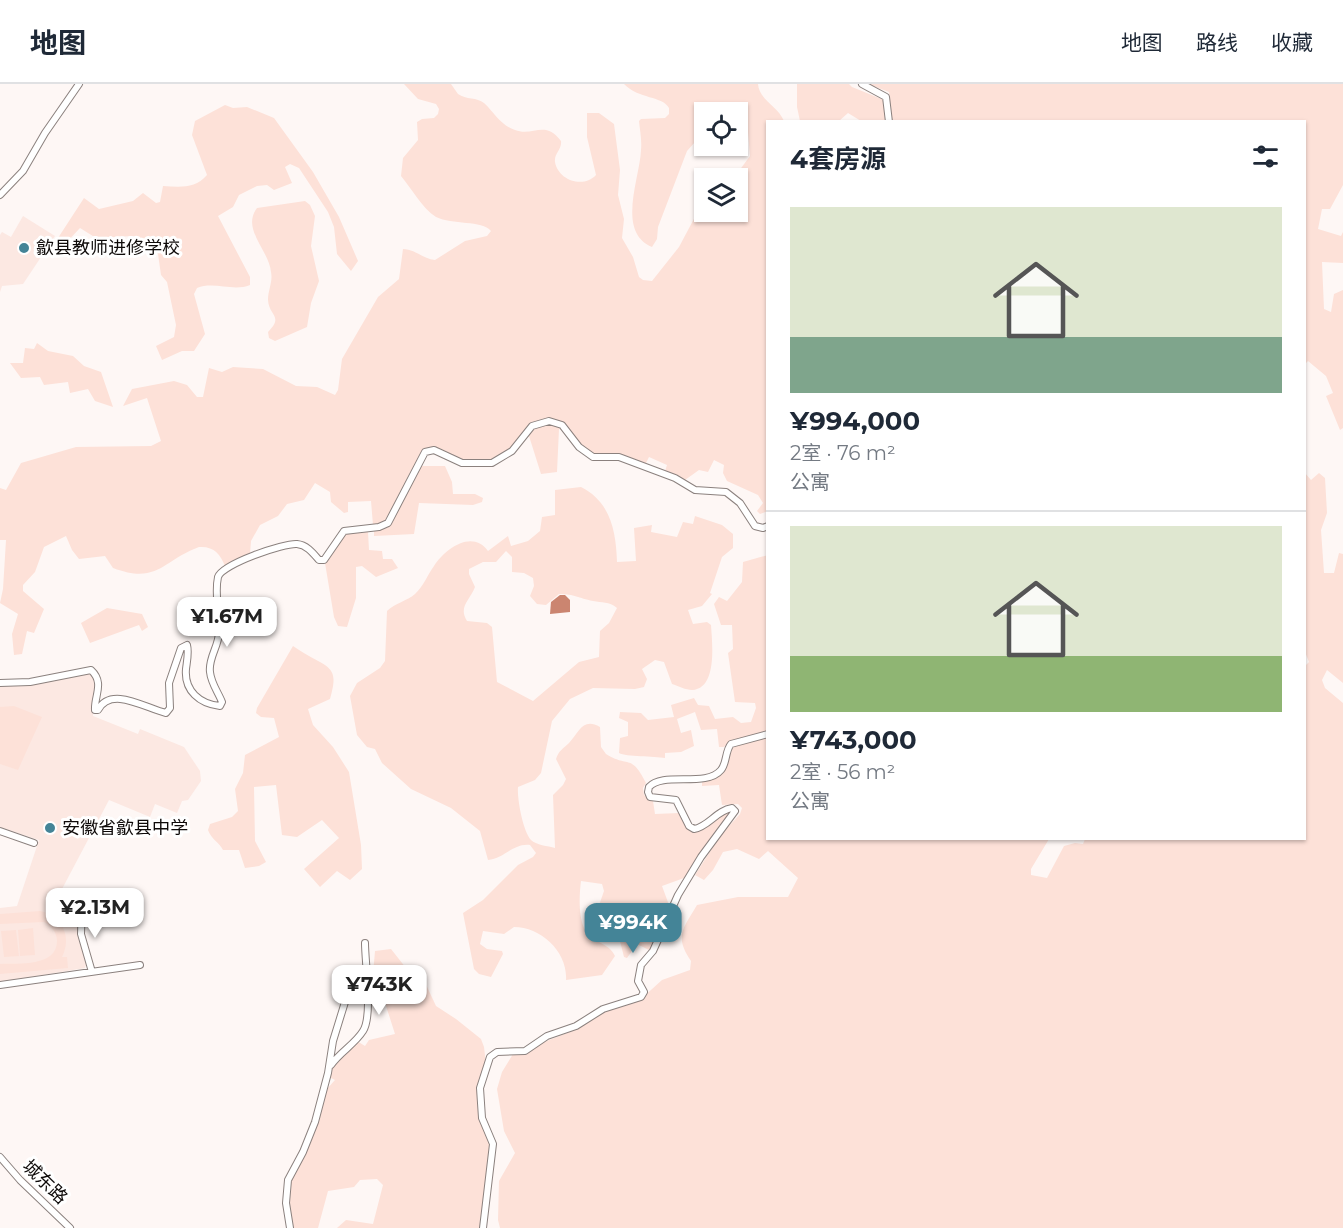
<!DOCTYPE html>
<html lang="zh">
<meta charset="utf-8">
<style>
body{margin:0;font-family:Montserrat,"Noto Sans SC",sans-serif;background:#f2f2f3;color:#1f2937;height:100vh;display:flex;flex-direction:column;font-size:22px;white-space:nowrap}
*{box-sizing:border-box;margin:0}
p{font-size:20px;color:#747a83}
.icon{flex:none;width:33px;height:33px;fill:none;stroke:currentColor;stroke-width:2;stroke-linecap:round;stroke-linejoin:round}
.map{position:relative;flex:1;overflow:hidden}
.details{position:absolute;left:766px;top:36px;width:540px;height:720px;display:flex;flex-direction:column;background:#fff;border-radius:0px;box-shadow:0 2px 4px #0004}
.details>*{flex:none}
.tools{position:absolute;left:694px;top:18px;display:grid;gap:12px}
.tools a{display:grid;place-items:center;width:54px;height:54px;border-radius:0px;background:#fff;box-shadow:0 2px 4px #0004;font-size:30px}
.price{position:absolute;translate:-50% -51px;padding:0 14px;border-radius:12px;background:#fff;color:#222;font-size:20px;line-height:39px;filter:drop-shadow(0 2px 3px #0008)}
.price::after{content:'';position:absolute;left:50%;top:36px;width:18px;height:14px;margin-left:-9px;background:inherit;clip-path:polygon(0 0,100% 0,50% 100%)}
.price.selected{background:#448497;color:#fff}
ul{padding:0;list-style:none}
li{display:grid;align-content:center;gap:12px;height:318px;padding:0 24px}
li+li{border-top:2px solid #e0e1e3}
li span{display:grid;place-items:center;height:186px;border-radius:0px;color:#555}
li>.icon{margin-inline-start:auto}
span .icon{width:108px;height:108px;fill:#fffc;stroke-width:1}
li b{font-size:26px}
h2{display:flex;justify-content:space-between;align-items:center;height:72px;padding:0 24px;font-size:26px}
header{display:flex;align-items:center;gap:36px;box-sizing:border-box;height:84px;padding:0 30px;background:#fff;border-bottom:2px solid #e0e1e3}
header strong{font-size:28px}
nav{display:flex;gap:33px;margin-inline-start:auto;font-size:21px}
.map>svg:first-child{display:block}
.built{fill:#fce8e2}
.green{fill:#fde1d8;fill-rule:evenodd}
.water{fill:#cb8570}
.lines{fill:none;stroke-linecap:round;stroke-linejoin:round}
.minor-casing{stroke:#8b817e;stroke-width:8}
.minor{stroke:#fff;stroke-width:6}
.poi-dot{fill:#448497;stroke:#fff;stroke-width:2}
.labels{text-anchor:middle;stroke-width:6;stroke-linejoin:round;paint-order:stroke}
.poi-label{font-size:18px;fill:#0e0a09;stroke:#fff;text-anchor:start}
.street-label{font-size:18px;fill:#0e0a09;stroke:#fff}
</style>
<header>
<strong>地图</strong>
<nav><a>地图</a><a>路线</a><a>收藏</a></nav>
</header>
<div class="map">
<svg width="1343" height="1144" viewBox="0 0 1343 1144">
<rect width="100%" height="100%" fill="#fef7f5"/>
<path class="built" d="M23 132 55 152 23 200 2 202 0 208V151L2 148 11 153Z
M91 589 95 593 98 609 93 615V632L138 650 140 645 184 663 200 687 201 697 188 716 182 717 177 729 155 720 150 733 109 716 62 805 79 818 78 848 87 878 85 884 0 898V824L17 822 39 756 0 743V602Z"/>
<path class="green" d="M404 0H451L458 10C466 16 477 13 484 19 494 28 500 41 515 46 533 53 545 35 561 57 562 66 554 69 555 78 558 96 583 105 596 91L587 53V29H599L614 40 620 86 618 111 624 135 622 154 633 173 639 193 643 196 652 197 679 163 696 131 709 128 723 134 731 128H738L741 101 736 91 750 72 748 48 738 47V28H705V53L695 58 687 67 658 143 657 155 652 163C616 148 640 94 641 66 642 57 640 47 639 37L641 35 665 34 669 30V24C663 12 638 15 624 0H758C759 16 778 22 784 37L768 38V427L760 430 757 427 763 419 758 411 727 397 723 389 724 381 714 376 708 388 699 386 685 396 665 387 667 381 649 373 645 381 622 372 597 375 586 372 564 347 559 345 557 388 541 390 529 352 523 354 515 367 491 377 469 378 438 365 423 368 390 433 384 440 373 441 371 417 348 418V428L344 429 331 418 330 408 315 399 304 416 287 420 278 432 260 441 251 457 250 470 225 482C220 470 214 462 199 463 163 476 158 501 113 484L105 472 79 475 72 466 66 452 44 463 35 488 23 501V507L44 525 34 549 27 547 22 570 14 571 12 550 18 530 0 519 3 505 6 456H0V404L6 406 21 379 76 363 151 362 161 357 147 314 123 322 132 305 174 297 187 301 197 313H203L209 284 222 288 233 283 263 285 296 302 317 303 335 311 338 306 342 275 378 213 399 195 403 165C415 165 423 175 435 176L465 157 487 152 491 147C482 136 452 141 436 133 422 124 412 105 401 92L403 74 418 56 417 38 422 35 434 34 438 30 439 25 436 20 418 15Z
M797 0H849L852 3 884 16 885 37H861L848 29 839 37H800L797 23Z
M868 0H1343V101L1330 125H1322L1318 145 1341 152 1343 148V179L1322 178 1324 225 1331 228 1334 210 1343 206V344L1340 346 1326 312 1333 309 1326 292 1308 277 1305 280V38L892 37 889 8Z
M225 21 233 24 247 23 274 34 313 88 339 133 358 177 351 187 337 170 334 143 328 128 299 84 290 80 285 83 292 99 274 106 267 101 257 102 239 111 233 123 218 132 250 193V201C233 208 214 197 197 204L194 210 205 250 194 267H182L162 276 156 262 174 253 176 241 167 198 161 191 158 170 150 157 133 152 96 154 80 144 65 160 58 154 84 114 99 125 133 117 143 109 156 119 160 118 163 102C180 103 195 105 207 91L192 51 195 37Z
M305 117 310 121 315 132 311 162 319 197 311 219 307 243 275 257 269 254 268 248C284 232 269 232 268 216 268 206 273 198 271 188 269 166 241 145 257 124Z
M37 259 48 267 73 272 84 282 101 288 113 323 95 317 88 305 70 309 68 298 44 301 40 293 21 294 10 279H23L25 264 34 265Z
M418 382H445L452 398 453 410H475L483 414 482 418 473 421 419 419 414 450 374 452V446L388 443 393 437Z
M1305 389 1311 396 1319 389 1325 394 1327 429 1321 446 1324 489H1334L1339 469 1343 470V599L1327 586 1322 596 1325 604 1343 619V1144H500L498 1136 499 1097 515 1069 504 1047 497 1005 502 988 513 970 570 948 606 925 641 915 662 896 690 886 691 877C674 852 683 845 697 821L738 813H788L798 794 768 767 759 775 737 765 723 768 713 786 704 796 695 791 720 752 740 730 742 724 738 720 722 721 719 701 702 702V696L725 686 732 664 735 661 768 653V754L1049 755 1031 785V791L1047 794 1064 762 1075 759 1083 760 1085 755 1305 754V582L1309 578 1305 568Z
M581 403C611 418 616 448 617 478L636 477 634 444 652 441 651 448 677 453 683 438 693 440 695 432 722 441 733 450V464L722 473 710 509 712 510 702 522 688 526 693 540 707 538 711 541C712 557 718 605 692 606 686 606 678 602 672 600L664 578 655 576 642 585 647 595 644 603 635 605 593 604 570 615 552 637 541 689 535 696 518 703C517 715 523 747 531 756 536 761 548 762 555 764L553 711 563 701 566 695 556 675C559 666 563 665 569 659 579 648 583 633 600 643L601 663 606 670C628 684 631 669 646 699L643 704 644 711 653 717 655 730 679 729 694 747C708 747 717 730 731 728L684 794 662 802 669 821 653 861 649 866 637 860 627 874 624 873 619 853 603 844 597 827 604 807 602 800 581 797C579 813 577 845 593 855 602 860 610 862 615 872L602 891 566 896C568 868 541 843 514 843L504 850 483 847 480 860 487 865 502 867 503 870 491 893 479 890 474 885 463 829 483 816 518 781 533 773 536 769 530 761C513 759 504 775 488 776L480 747 451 724 411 705 382 679 375 665 367 663 357 651 350 612 357 599 380 584 385 577 387 527C395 519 407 517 415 510 423 503 428 490 434 482 445 465 472 445 488 467L508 452 511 462 528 457 540 447 542 433 555 431V406ZM506 467 512 473V488L524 489 533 494 534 502 530 512 537 520 546 521 559 510C575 510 578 514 593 517 602 519 609 517 617 524L609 539 600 547 599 573 579 578 533 617 497 598 492 543 487 539 467 537C458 523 470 516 475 503L469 490V485L483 478H496Z
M368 448 369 466 382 467 383 475H392L398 484 376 493 362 482 356 483V514L347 543 338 542 334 533 325 479 346 450Z
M768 471V648L732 656 724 663H719L717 645 701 646 695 628 677 635 681 649 691 646 694 662 681 668 665 669V674C654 672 626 673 619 669L620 654 628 652V638L619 634 620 628 641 629 648 636 674 633 671 621 694 614 698 621 709 622 715 635 733 633 741 639 751 638 756 624 755 619 735 618 728 569 733 565 732 541H721L714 520 719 513 727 517 742 498 743 478Z
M107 524 142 530 148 543 142 547 139 541 90 559 81 539Z
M293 562C298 565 303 569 309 572 333 585 338 586 330 615L308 625 313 641 333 663 349 688 361 761 362 785 350 796 337 787 320 803 304 785 339 754 322 736 297 753 282 751 276 701 254 703 255 757 266 778 259 782 245 784 239 766H223C219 758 211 755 208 746L210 740 232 733 238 727 235 705 243 689 245 671 279 653 274 634 261 633 256 629 257 624Z
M14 622 42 633 18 686 0 680V623Z
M40 827C63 832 72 853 62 873H67L68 884 0 890V880C18 879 57 883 57 857 57 848 51 842 44 838L0 840V830Z
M33 844 35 871 20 872 18 846Z
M16 846 19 872 4 873 1 847Z
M391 865 406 884 421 890 436 922 456 935 481 955 484 963 486 980 477 1005 479 1033 490 1058 482 1144H337L346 1136 373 1140 383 1101 377 1095 360 1096 354 1103 328 1107 318 1144H292L288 1121 291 1093 326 1006 335 996 329 993 331 982 357 957 365 962 369 956 395 950 379 900 372 902 375 867Z"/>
<path class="water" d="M560 511H565L570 516V528L550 530 551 518Z"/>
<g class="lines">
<defs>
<path id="minor" d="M862 0 886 13 889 38
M0 111 23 87 45 49 79 0
M0 599 30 598 91 586C105 599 94 612 95 626H98C111 601 147 625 166 629L170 624 169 599 181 564 187 561C189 568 187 577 186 585 184 607 200 620 220 622L222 618C218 608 211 599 210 588 208 574 219 562 219 548 220 530 214 511 218 493 222 480 284 459 297 460 307 461 313 469 319 476H324L344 447 379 443 388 439 425 368 434 366 462 379H492L512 367 532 342 549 337 562 341 579 363 593 373H619L675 394 695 406 726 408 740 419 755 442 763 444 768 442
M0 747 34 759
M92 888 81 850 82 820 97 817
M0 901 140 881
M331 981C340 968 355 960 363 947 373 932 365 879 365 859
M0 1073 20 1096 70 1144
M290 1144 286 1119 288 1096 303 1068 315 1038 328 989 333 957 345 918
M483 1144 493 1060 482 1034 480 1004 490 973 497 968 525 967 547 952 576 942 603 925 641 913 644 908 638 897 641 881 653 867 678 811 701 773 735 727 732 724C717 726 708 743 694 745L689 742 676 716 650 713 648 708 649 703C663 687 706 704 721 686 727 679 725 667 731 660L768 650"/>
</defs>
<use href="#minor" class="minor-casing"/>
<use href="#minor" class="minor"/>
</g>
<g class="poi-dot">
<circle cx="24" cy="164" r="6"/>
<circle cx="50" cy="744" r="6"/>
</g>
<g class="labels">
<g class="poi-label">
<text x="36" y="170">歙县教师进修学校</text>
<text x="62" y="750">安徽省歙县中学</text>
</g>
<g class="street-label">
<text transform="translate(45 1098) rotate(44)" y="6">城东路</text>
</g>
</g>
</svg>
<div class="tools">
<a><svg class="icon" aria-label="locate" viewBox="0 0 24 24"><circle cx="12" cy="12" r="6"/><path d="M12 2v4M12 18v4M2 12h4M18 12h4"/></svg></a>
<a><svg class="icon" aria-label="layers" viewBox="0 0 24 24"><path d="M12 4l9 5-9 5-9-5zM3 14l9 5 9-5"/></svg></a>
</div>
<b class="price" style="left:227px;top:564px">¥1.67M</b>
<b class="price" style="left:95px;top:855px">¥2.13M</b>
<b class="price selected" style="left:633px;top:870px">¥994K</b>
<b class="price" style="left:379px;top:932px">¥743K</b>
<section class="details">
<h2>4套房源<svg class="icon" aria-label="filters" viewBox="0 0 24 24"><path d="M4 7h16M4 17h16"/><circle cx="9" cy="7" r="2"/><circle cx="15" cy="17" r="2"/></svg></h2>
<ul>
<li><span style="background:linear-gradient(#dfe7d0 70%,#7fa58c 0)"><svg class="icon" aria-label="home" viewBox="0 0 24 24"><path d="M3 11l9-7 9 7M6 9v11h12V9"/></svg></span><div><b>¥994,000</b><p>2室 · 76 m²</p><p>公寓</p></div></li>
<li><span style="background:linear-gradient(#dfe7d0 70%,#8fb573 0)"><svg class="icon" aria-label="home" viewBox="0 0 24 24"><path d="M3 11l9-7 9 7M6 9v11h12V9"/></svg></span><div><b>¥743,000</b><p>2室 · 56 m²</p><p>公寓</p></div></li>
</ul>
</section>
</div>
